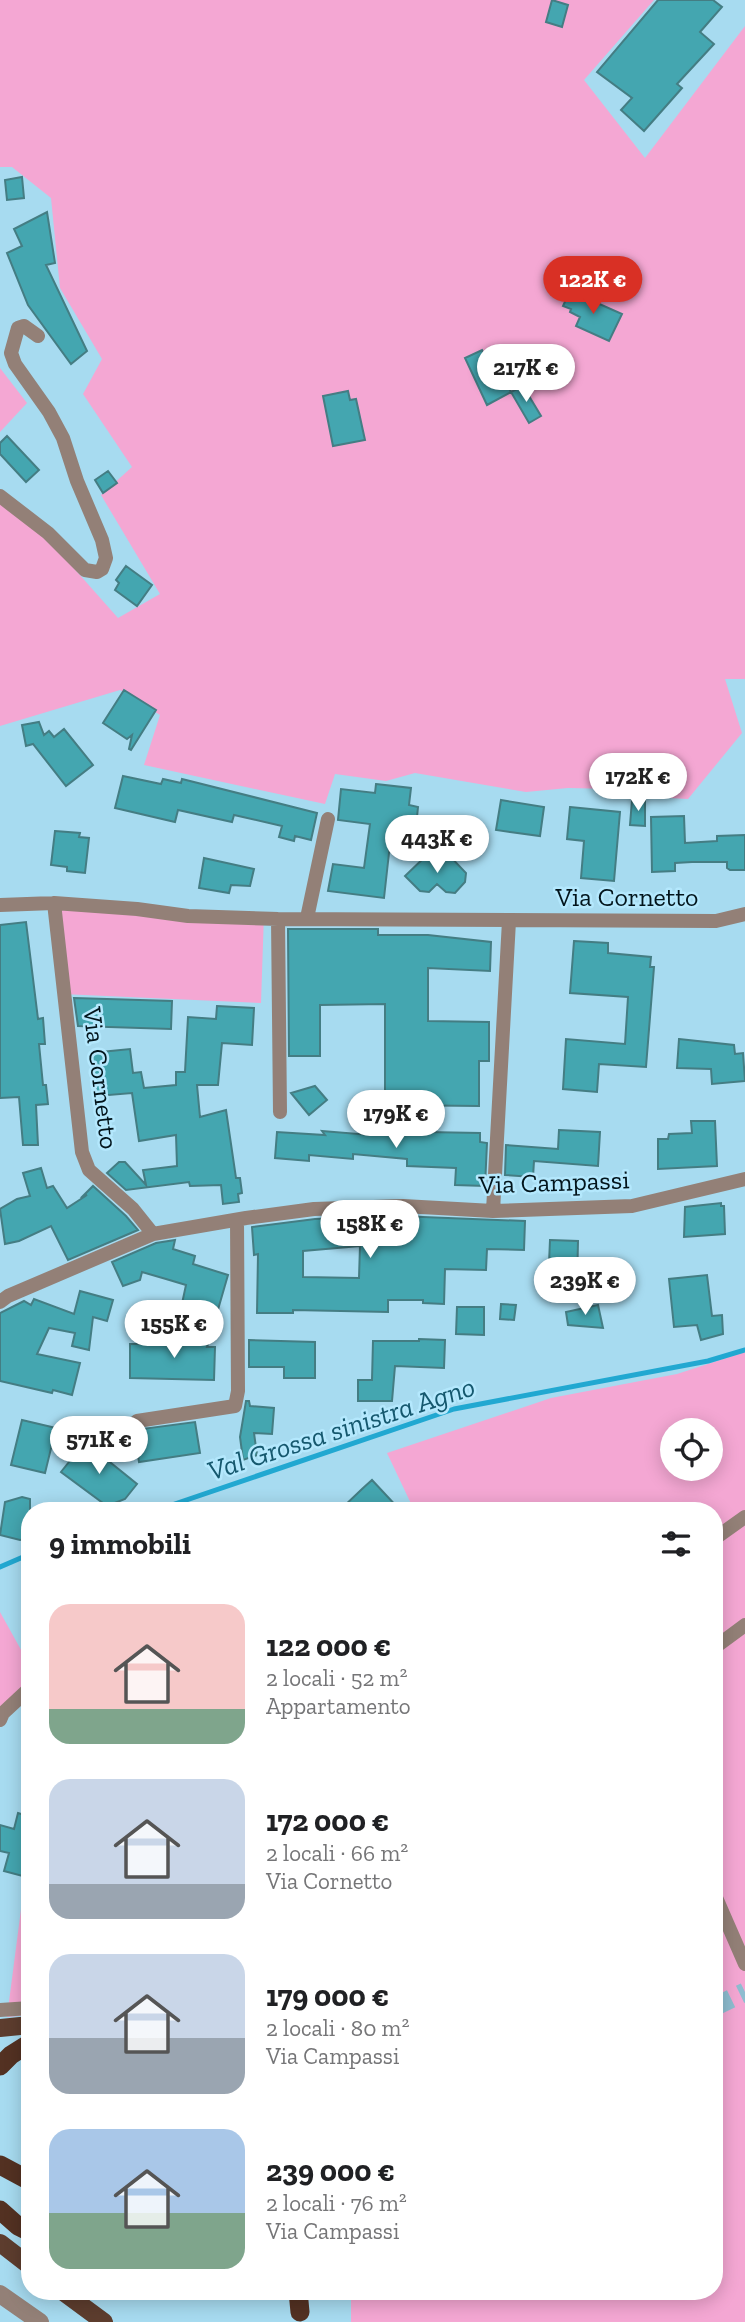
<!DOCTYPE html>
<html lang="it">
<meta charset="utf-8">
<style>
body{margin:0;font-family:"Zilla Slab",serif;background:#f2f2f2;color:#202124;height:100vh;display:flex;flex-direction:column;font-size:26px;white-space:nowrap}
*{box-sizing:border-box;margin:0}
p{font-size:23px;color:#757577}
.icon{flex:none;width:38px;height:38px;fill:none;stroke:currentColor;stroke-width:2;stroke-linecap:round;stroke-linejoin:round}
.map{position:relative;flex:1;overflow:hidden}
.sheet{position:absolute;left:21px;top:1502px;width:702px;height:798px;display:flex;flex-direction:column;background:#fff;border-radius:28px;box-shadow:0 4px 18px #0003}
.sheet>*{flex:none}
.controls{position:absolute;left:660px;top:1418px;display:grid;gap:14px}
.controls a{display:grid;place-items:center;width:63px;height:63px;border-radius:50%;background:#fff;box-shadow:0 4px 18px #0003;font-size:35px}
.price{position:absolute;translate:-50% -60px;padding:0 16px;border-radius:24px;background:#fff;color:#222;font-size:23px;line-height:46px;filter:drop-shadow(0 2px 4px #0008)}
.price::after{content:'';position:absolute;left:50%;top:42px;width:21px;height:16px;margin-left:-10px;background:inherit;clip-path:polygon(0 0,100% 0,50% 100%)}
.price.on{background:#d93025;color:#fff}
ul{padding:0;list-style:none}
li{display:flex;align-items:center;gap:21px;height:175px;padding:0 28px}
li span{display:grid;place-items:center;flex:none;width:196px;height:140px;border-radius:21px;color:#555}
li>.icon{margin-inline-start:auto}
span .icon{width:84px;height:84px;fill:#fffc;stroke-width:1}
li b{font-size:30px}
h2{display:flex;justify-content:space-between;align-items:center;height:84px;padding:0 28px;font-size:30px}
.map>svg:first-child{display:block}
.green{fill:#f4a7d3;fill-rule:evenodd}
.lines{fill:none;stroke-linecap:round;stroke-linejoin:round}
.stream{stroke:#21a8d1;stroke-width:5}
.building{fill:#44a6b0;stroke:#447d83;stroke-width:2;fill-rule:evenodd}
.trunk-tunnel{stroke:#8ebdd0;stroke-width:19;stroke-dasharray:19 10;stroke-linecap:butt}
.minor{stroke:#938077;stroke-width:14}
.tertiary{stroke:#938077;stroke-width:18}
.primary{stroke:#5d3d2e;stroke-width:18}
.trunk{stroke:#533122;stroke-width:19}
.labels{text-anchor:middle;stroke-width:5;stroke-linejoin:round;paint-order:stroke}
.street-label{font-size:26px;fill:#02141b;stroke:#b4e8fd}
.water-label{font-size:28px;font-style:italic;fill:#15586e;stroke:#b4e8fd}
</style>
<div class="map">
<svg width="745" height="2322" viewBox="0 0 745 2322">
<rect width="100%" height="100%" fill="#a7dbf0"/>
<path class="green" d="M0 0H654L584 80 645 158 745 26V679H725L742 733 688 799 648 797 614 789 568 788 526 792 415 773 386 781 335 774 325 804 144 765 160 715 120 690 0 726V495L71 565 118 618 160 594 101 495 132 467 83 394 102 359 60 288 51 198 12 167H0Z
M0 368 27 403 0 432Z
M48 904 264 914 261 1003 62 994Z
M745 1352V2322H351V2291H714V1510H414L387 1453 551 1398 677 1374ZM672 1430H710V1468H672Z
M0 1612 30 1666V1688L0 1712Z
M30 1861V2015L7 2017 24 1886Z"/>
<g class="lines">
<path class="stream" d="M157 1510 454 1409 708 1361 745 1350
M0 1567 30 1554"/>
</g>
<path class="building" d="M552 0 568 5 562 27 546 22Z
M658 0H713L722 7 700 32 714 44 677 84 682 88 644 131 621 110 632 98 597 72Z
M22 177 24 198 7 200 5 180Z
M47 212 55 263 46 265 87 351 71 364 28 305 7 253 22 246 14 229Z
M569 293 577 294 622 314 609 341 576 326 580 317 570 312 571 309 563 306Z
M482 350 487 361 493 358 511 392 487 405 465 358Z
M523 386 541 416 529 423 511 392Z
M348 391 350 400 356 399 365 440 333 446 323 396Z
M7 436 39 470 26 482 0 454V443Z
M108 471 117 483 103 493 95 480Z
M126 566 152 585 137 606 115 590 119 583 116 580Z
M124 690 156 710 131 750 129 749 132 735 127 739 103 723Z
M39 722 44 735 49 731 54 737 64 729 93 765 66 786 33 744 26 746 22 725Z
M123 776 161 784 163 779 181 783 182 779 317 813 311 840 295 836 294 841 279 837 282 826 234 815 232 822 178 810 175 822 115 808Z
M376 784 411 788 409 805 418 807 416 827 392 826 384 898 328 891 333 864 364 868 370 824 338 820 341 789 375 793Z
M501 800 544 807 540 836 496 830Z
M632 800 645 801V826L630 825Z
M570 807 620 812 614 881 581 878 584 841 567 839Z
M684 816 685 843 717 841V836L745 835V870H730L727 868V862H692L675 863V871L652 872 651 817Z
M55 831 80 833 79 837 89 838 85 873 67 871V867L51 865Z
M428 854 437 863 448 854 466 873 465 882 455 893 446 892 437 884 429 892 420 891 405 876Z
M204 858 254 869 250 886 231 885 229 893 199 888Z
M26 922 38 1019 43 1018 45 1044H39L43 1085H46L48 1104 36 1105 38 1145H23L19 1097 0 1098V925Z
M288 929H378V935H428L491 942 490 971 428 968V1021L489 1022V1061H479V1106L385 1105V1004L320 1005V1056H289Z
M574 941 608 943V953L651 957 650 967H654L646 1067 599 1064 597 1092 563 1089 566 1039 625 1044 628 997 570 993Z
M74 998 172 1001 171 1029 78 1026Z
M217 1006 254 1008 252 1045 222 1043 218 1085H197L200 1117 226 1110 236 1178H240L242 1193 238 1194 239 1202 223 1204 221 1185 190 1186 189 1182 126 1190 107 1173 119 1162H125L146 1185 143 1170 177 1166 176 1135 139 1141 132 1093 97 1096 91 1053 130 1049 133 1073 141 1072 144 1088 176 1085V1072H185L188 1017 216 1019Z
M679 1039 734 1045 735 1054 743 1053 745 1081 712 1084 711 1069 677 1068Z
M315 1086 327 1100 309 1115 291 1093Z
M691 1121H715L717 1166 658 1169V1139H668L669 1134 692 1133Z
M559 1130 600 1132 598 1166 534 1161 533 1177 505 1175 506 1145 558 1149Z
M322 1131 370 1135V1131L480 1133V1142L487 1143 485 1186 455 1185 456 1168 407 1166V1159L353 1154V1159L309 1155V1161L275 1158 277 1132 325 1135Z
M41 1168 47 1188 53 1186 67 1208 87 1195 83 1196 93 1186 126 1216 138 1230 68 1260 51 1226 19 1241 5 1244 0 1209 17 1199 30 1196 23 1173Z
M721 1203V1206H724L725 1234 684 1237 685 1207Z
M398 1216 525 1221 524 1250 487 1249 486 1270 445 1269 444 1304 423 1303V1300H388V1312L293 1310V1313H257L258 1254 254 1255 252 1227 315 1219ZM360 1246 359 1278 303 1277V1251Z
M175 1240 173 1249 195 1256 193 1264 228 1275 217 1313H180L186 1285 166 1279 142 1272 140 1280 123 1286 112 1262 156 1243Z
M550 1240 578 1241 577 1287 548 1286Z
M707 1275 712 1316 722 1315 723 1334 701 1340 697 1325 674 1327 669 1279Z
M80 1291 113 1300 107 1321 93 1317 89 1350 72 1346 75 1333 49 1328 37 1354 80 1363 72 1395 53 1390 52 1393 0 1381V1313L24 1301 31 1305 34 1299 74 1314Z
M501 1304 516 1305 514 1320 500 1319Z
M598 1305 603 1328 568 1325 566 1312Z
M457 1307H484V1335L456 1334Z
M173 1338 210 1339 207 1347H215L214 1380 130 1378V1344H171Z
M419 1339 445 1340 444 1368 395 1366 392 1401H358V1380H372L373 1341H419Z
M249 1340 315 1342V1378H284V1367H249Z
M246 1401H249L250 1406 274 1408 272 1434 254 1433 257 1455 243 1460 240 1437Z
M22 1420 56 1428 45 1473 11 1465Z
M195 1422 200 1453 139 1462 134 1430Z
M85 1442 137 1484 125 1499 107 1506 61 1472Z
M372 1480 400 1510H340L362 1489Z
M22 1497 30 1499V1538L20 1540 0 1535 5 1502Z
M18 1813 30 1817V1878L4 1871 9 1853 0 1851V1825L14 1829Z"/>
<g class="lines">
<path class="trunk-tunnel" d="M714 2007 745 1992"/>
<path class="minor" d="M0 496 48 533 85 570 97 572 102 569 106 558 102 540 77 481 63 438 49 412 15 364 11 353 18 328 24 326 38 336
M54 903 82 1152 89 1170 133 1209 153 1234
M0 905 54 903 137 909 188 916 278 919 716 921 745 914
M307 918 328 819
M278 919 280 1112
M493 1211 509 921
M0 1302 8 1296 153 1234 246 1218 314 1209 403 1206 493 1211 632 1206 745 1179
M137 1421 235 1406 238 1391 237 1220
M714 1539 745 1517
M714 1648 745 1625
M0 1720 3 1713 30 1688
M714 1893 745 1964
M0 2010 30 2008"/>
<path class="tertiary" d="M0 2294 40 2322"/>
<path class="primary" d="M0 2028 30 2025
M0 2243 30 2266
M62 2291 104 2322"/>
<path class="trunk" d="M0 2066 11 2055 30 2043
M0 2165 30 2181
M0 2210 18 2226 30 2232
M298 2291 300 2312"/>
</g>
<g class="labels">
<g class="street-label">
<text x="627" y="906">Via Cornetto</text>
<text transform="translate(101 1078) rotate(83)" y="9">Via Cornetto</text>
<text transform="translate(554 1182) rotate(-2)" y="9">Via Campassi</text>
</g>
<g class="water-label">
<text transform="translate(341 1428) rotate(-18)" y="10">Val Grossa sinistra Agno</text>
</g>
</g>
</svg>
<div class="controls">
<a><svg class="icon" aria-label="locate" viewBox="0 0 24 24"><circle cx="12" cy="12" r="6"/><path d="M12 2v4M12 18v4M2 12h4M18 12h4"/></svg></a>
</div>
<b class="price on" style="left:593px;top:316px">122K €</b>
<b class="price" style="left:526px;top:404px">217K €</b>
<b class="price" style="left:638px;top:813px">172K €</b>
<b class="price" style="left:437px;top:875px">443K €</b>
<b class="price" style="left:396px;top:1150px">179K €</b>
<b class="price" style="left:370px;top:1260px">158K €</b>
<b class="price" style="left:585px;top:1317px">239K €</b>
<b class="price" style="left:174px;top:1360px">155K €</b>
<b class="price" style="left:99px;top:1476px">571K €</b>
<section class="sheet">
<h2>9 immobili<svg class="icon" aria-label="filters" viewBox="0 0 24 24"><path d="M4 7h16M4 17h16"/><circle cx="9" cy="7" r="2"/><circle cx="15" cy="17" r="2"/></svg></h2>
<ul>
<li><span style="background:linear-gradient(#f6c9c9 75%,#7fa58c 0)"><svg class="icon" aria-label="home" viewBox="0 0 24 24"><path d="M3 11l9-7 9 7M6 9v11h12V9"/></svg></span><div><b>122 000 €</b><p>2 locali · 52 m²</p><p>Appartamento</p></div></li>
<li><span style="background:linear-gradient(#c9d6e8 75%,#9aa5b1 0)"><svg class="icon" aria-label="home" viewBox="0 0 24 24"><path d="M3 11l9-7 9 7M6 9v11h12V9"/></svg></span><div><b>172 000 €</b><p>2 locali · 66 m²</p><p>Via Cornetto</p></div></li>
<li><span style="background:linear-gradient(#c9d6e8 60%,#9aa5b1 0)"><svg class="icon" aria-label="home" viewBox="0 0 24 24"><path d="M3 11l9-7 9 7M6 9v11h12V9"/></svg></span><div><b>179 000 €</b><p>2 locali · 80 m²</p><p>Via Campassi</p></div></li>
<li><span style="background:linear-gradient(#a9c7e8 60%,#7fa58c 0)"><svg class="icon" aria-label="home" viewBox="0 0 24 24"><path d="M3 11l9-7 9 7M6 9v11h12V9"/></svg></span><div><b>239 000 €</b><p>2 locali · 76 m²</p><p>Via Campassi</p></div></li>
</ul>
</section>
</div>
